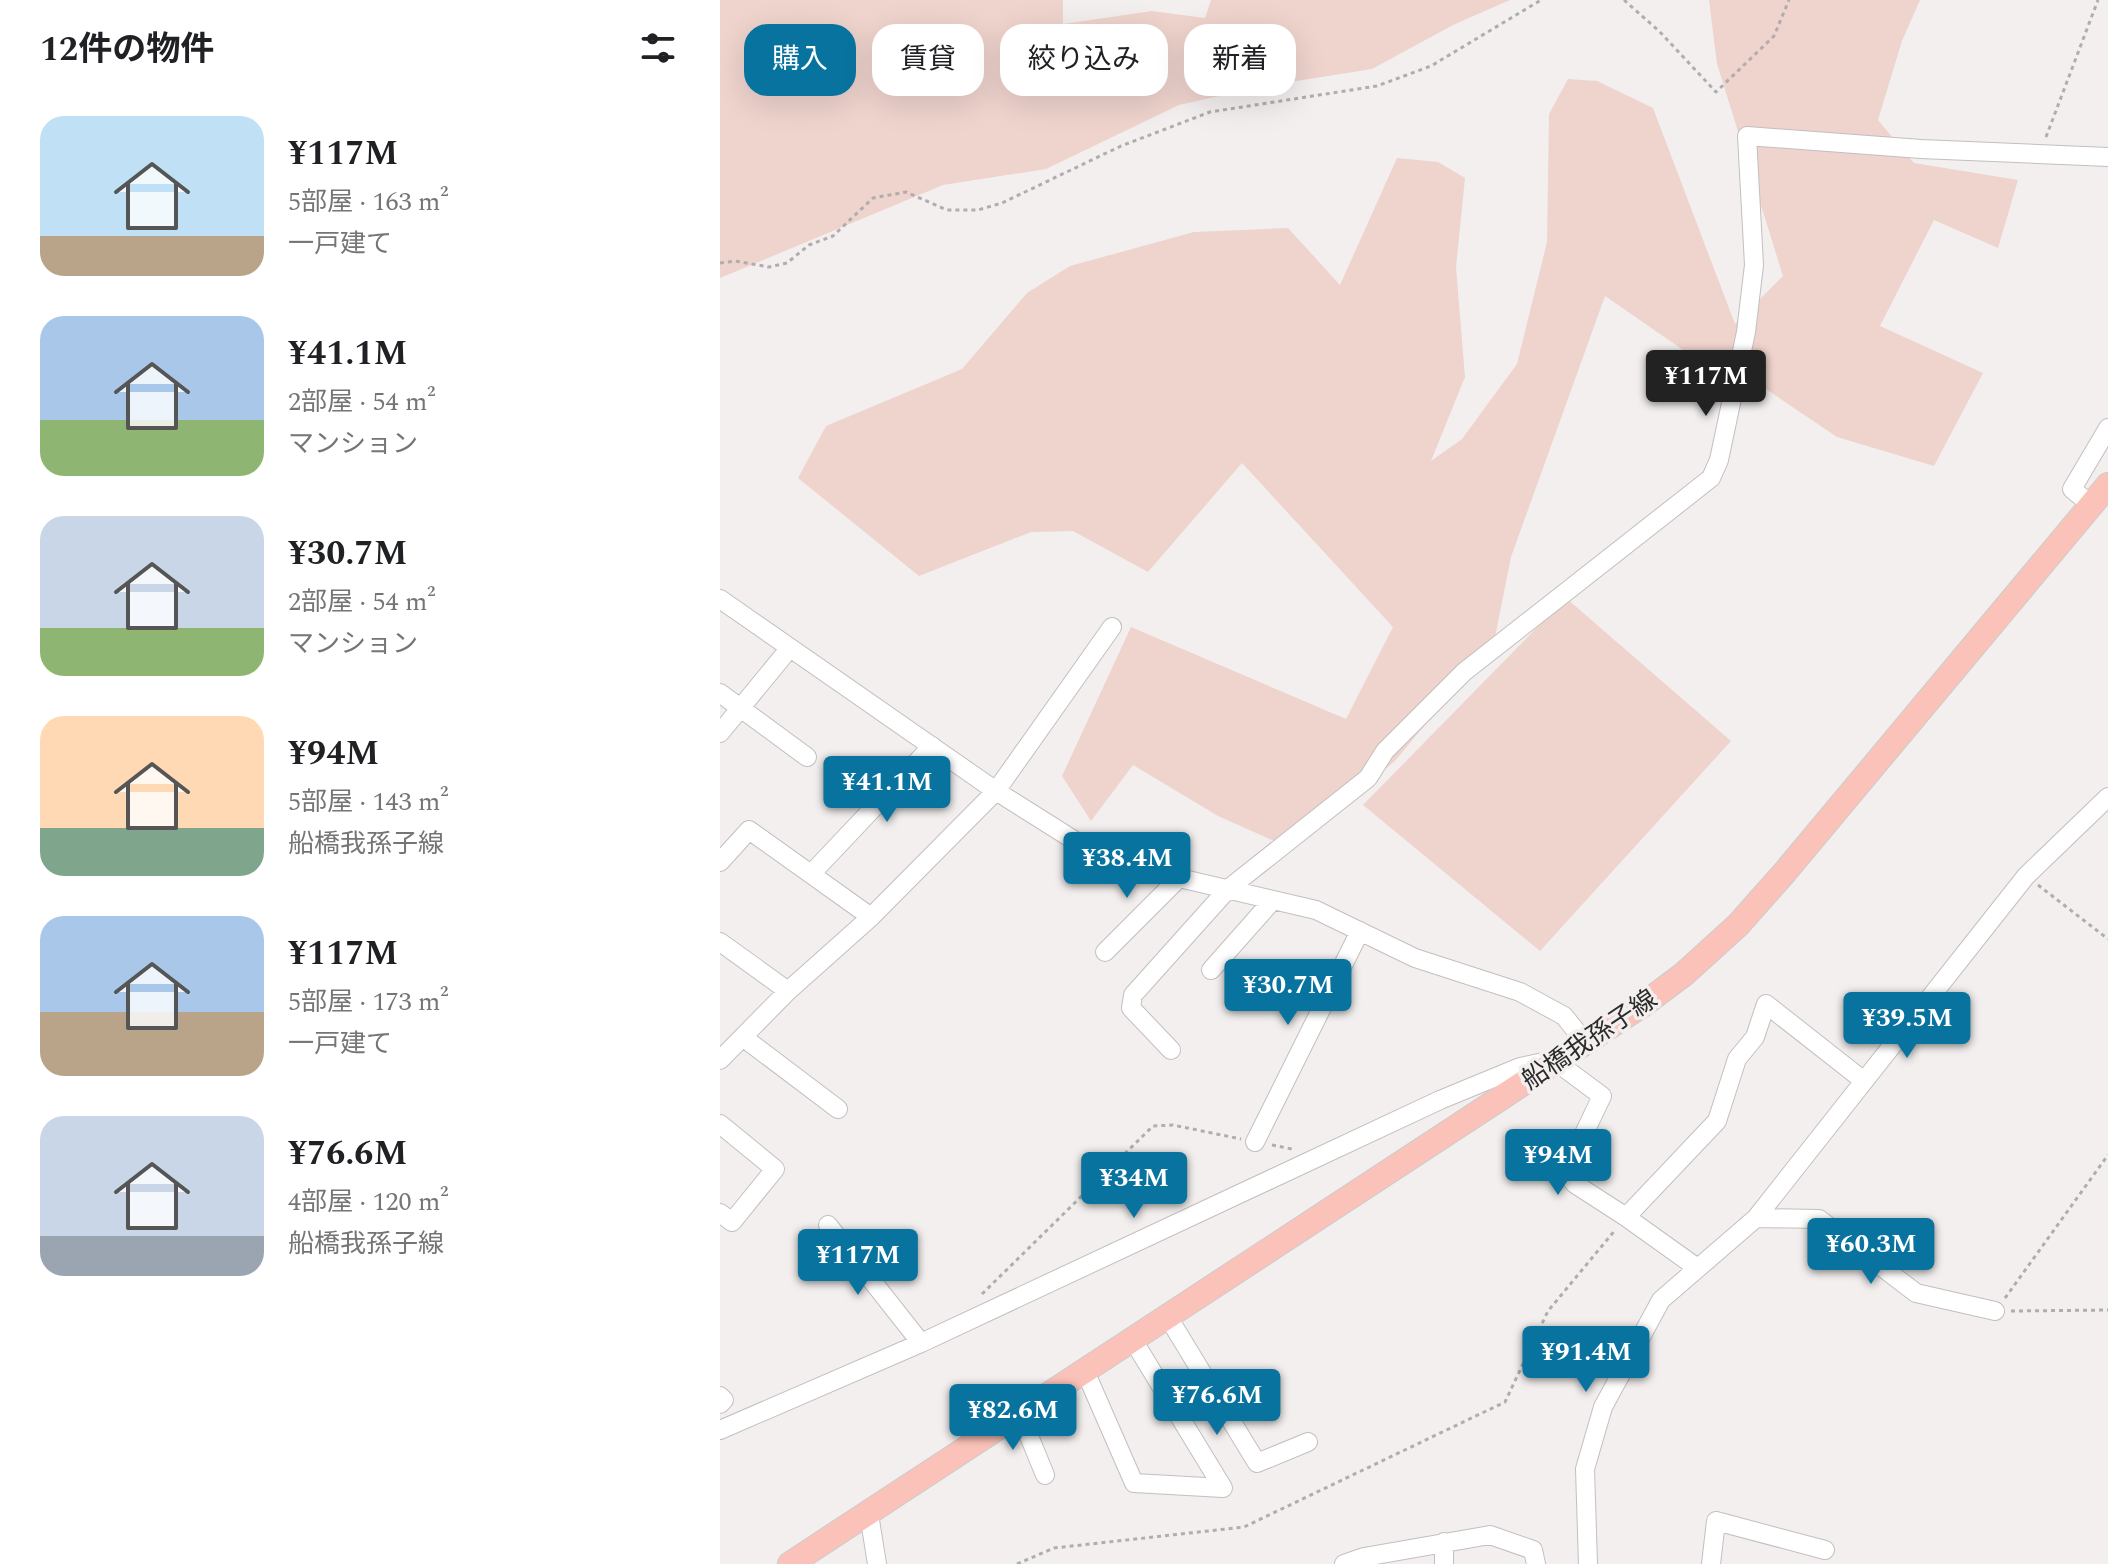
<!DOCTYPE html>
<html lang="ja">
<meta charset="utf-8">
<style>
body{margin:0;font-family:Spectral,"Noto Sans JP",serif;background:#f6f6f6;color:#202124;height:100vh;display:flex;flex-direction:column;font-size:30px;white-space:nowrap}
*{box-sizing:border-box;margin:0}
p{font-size:26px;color:#757577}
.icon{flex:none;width:44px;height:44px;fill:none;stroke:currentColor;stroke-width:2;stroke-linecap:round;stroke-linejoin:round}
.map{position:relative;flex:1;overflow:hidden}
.details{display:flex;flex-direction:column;background:#fff;width:720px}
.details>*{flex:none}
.hud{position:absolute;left:24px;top:24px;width:760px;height:72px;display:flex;gap:16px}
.price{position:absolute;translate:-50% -68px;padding:0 18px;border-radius:8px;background:#09739f;color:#fff;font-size:26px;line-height:52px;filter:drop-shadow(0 2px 4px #0008)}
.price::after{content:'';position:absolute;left:50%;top:48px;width:24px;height:18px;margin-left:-12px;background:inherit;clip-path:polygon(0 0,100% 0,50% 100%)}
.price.on{background:#222;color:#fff}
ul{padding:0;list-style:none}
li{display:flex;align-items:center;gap:24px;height:200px;padding:0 40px}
li span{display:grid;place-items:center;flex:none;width:224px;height:160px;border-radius:24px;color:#555}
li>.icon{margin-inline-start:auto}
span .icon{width:96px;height:96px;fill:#fffc;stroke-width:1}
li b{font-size:34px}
h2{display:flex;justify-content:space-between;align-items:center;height:96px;padding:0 40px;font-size:34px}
.pill{padding:0 28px;border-radius:24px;background:#fff;box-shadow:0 8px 32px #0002;font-size:28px;line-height:72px}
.pill.on{background:#09739f;color:#fff}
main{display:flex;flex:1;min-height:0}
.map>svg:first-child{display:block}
.green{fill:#efd3cd}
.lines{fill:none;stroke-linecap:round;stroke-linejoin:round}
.minor-casing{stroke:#c3bfbf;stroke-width:20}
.major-casing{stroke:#ccc;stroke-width:26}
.path{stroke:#b0adad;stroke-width:3;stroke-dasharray:4 4;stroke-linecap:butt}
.minor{stroke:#fff;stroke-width:18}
.major{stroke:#fbc2b9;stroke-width:24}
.labels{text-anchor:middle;stroke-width:7;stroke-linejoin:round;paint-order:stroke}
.street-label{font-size:26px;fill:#2c2b2b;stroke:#f3efef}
</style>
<main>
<section class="details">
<h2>12件の物件<svg class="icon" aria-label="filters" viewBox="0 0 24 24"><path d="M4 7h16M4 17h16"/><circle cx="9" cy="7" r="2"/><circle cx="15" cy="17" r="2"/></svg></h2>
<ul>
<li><span style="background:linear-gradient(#bfe0f5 75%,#b9a48a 0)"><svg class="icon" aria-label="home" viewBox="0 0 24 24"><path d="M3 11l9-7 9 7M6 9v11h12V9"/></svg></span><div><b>¥117M</b><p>5部屋 · 163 m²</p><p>一戸建て</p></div></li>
<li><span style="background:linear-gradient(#a9c7e8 65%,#8fb573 0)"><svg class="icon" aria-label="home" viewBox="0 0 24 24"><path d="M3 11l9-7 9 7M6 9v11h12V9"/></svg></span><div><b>¥41.1M</b><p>2部屋 · 54 m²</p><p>マンション</p></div></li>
<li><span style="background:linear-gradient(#c9d6e8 70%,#8fb573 0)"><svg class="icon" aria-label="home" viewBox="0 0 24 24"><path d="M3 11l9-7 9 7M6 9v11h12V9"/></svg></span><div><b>¥30.7M</b><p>2部屋 · 54 m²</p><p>マンション</p></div></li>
<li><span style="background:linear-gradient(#ffd9b3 70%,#7fa58c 0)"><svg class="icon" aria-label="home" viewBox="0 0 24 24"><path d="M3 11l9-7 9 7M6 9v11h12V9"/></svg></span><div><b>¥94M</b><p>5部屋 · 143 m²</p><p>船橋我孫子線</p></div></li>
<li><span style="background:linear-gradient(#a9c7e8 60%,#b9a48a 0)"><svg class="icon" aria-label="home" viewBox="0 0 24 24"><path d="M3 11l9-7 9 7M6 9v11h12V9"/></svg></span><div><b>¥117M</b><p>5部屋 · 173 m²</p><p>一戸建て</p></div></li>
<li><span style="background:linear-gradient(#c9d6e8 75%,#9aa5b1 0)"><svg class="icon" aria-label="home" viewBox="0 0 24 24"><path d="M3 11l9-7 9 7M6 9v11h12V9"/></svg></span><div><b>¥76.6M</b><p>4部屋 · 120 m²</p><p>船橋我孫子線</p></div></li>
</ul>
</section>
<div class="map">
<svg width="1388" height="1564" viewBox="0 0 1388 1564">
<rect width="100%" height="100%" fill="#f3efef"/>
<path class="green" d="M0 0H343V24L432 11 485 18 491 0H790L733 25 652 69 539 87 459 105 326 169 223 185 0 278Z
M989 0H1200L1182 41 1158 120 1194 163 1298 180 1278 248 1214 220 1160 326 1263 373 1214 466 1117 437 1043 387 998 374 885 296 791 557 774 642 675 761 570 848 498 816 413 765 371 821 342 776 411 627 626 719 673 627 522 463 428 572 353 531 311 532 199 576 78 478 106 426 242 369 307 293 350 266 474 232 568 228 620 285 677 158 718 162 745 178 736 267 745 377 711 461 742 439 797 364 827 242 829 114 848 79 877 81 933 108 1015 324 1063 276 997 64Z
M846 598 1011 741 820 951 643 805Z"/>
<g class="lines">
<defs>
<path id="minor" d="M1371 505 1352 489 1388 428
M0 599 276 791 387 861 596 910 695 958 800 992 844 1016 865 1042
M0 693 87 757
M0 733 69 649
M0 862 29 830 151 917
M91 874 212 746
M0 942 68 991
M385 952 459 878
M491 970 553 900
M24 1038 118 1109
M451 1050 411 1008 413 995 508 889 648 778 665 751 744 672 991 478 999 460 1026 332 1034 265 1027 136 1201 149 1388 157
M0 1060 68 991 151 917 276 791 392 627
M0 1124 55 1169 12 1222 0 1213
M535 1142 640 931
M906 1217 997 1121 1017 1059 1035 1037 1046 1004 1144 1081
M1036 1218 1099 1219 1196 1293 1275 1311
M108 1225 201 1343
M448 1317 537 1463 588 1442
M365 1371 414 1483 503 1488 413 1340
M0 1396 4 1400 0 1404
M300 1414 325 1475
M0 1430 201 1343 720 1100 800 1067 842 1058 847 1070 882 1096 850 1163 848 1176 855 1184 906 1217 976 1267
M149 1514 157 1564
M724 1542V1564
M624 1564 644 1557 770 1535 813 1550 816 1564
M868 1564 865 1469 883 1407 941 1300 1036 1218 1306 876 1388 797
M991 1564 996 1521 1105 1550"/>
<path id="major" d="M70 1564 924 1004 964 974 1018 925 1065 872 1388 485"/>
</defs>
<use href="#minor" class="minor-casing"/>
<use href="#major" class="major-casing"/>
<path class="path" d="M904 0 939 31 996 92 1054 36 1069 0
M1326 137 1378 0
M0 263 15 261 49 267 67 263 89 245 113 236 153 198 186 192 227 210H258L282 203 401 146 490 112 657 86 711 66 821 0
M1318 885 1388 939
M552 1145 572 1149
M262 1294 433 1126 453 1125 521 1139
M1285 1298 1388 1155
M1291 1311 1388 1310
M297 1564 334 1548 524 1527 785 1402 828 1311 896 1229"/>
<use href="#minor" class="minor"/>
<use href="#major" class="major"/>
</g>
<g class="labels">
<g class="street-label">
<text transform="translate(869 1039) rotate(-34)" y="9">船橋我孫子線</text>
</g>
</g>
</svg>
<b class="price on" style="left:986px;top:418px">¥117M</b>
<b class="price" style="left:167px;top:824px">¥41.1M</b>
<b class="price" style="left:407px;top:900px">¥38.4M</b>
<b class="price" style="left:568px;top:1027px">¥30.7M</b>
<b class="price" style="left:1187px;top:1060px">¥39.5M</b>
<b class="price" style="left:838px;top:1197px">¥94M</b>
<b class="price" style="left:414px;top:1220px">¥34M</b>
<b class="price" style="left:1151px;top:1286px">¥60.3M</b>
<b class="price" style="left:138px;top:1297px">¥117M</b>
<b class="price" style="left:866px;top:1394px">¥91.4M</b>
<b class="price" style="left:497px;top:1437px">¥76.6M</b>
<b class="price" style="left:293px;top:1452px">¥82.6M</b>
<div class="hud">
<a class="pill on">購入</a>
<a class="pill">賃貸</a>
<a class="pill">絞り込み</a>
<a class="pill">新着</a>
</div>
</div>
</main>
